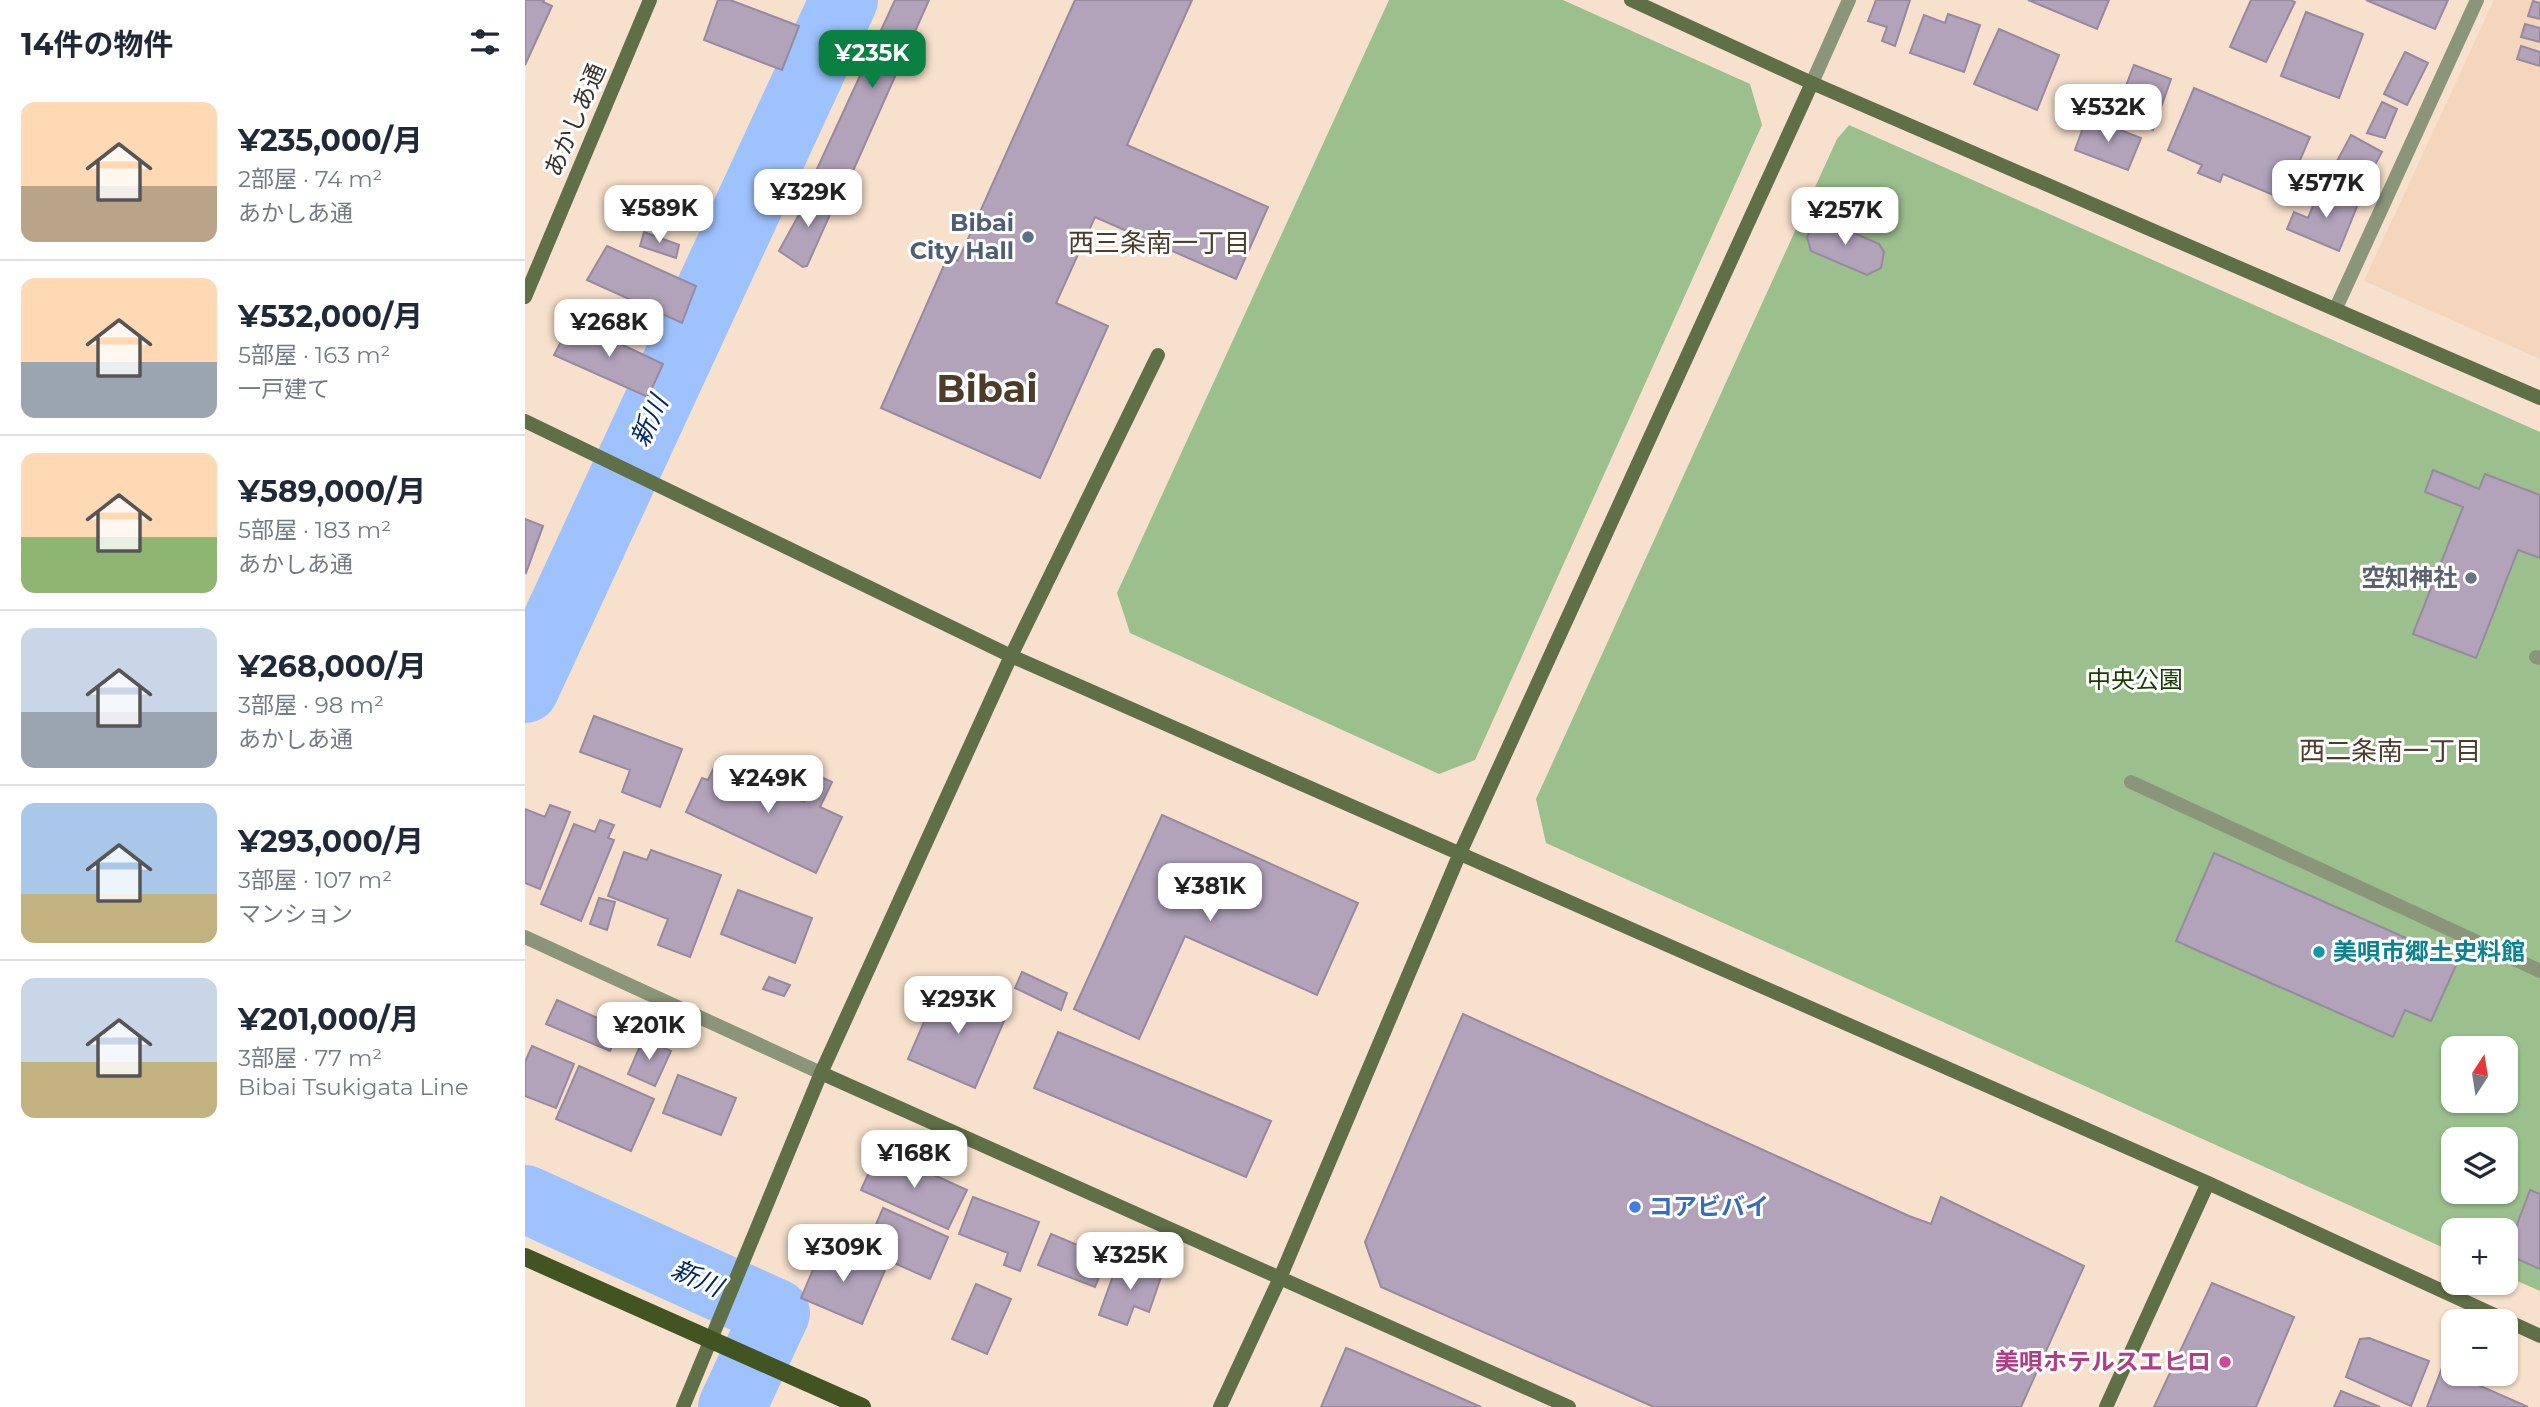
<!DOCTYPE html>
<html lang="ja">
<meta charset="utf-8">
<style>
body{margin:0;font-family:Montserrat,"Noto Sans JP",sans-serif;background:#f2f2f3;color:#1f2937;height:100vh;display:flex;flex-direction:column;font-size:26px;white-space:nowrap}
*{box-sizing:border-box;margin:0}
p{font-size:23px;color:#747a83}
.icon{flex:none;width:38px;height:38px;fill:none;stroke:currentColor;stroke-width:2;stroke-linecap:round;stroke-linejoin:round}
.map{position:relative;flex:1;overflow:hidden}
.panel{display:flex;flex-direction:column;background:#fff;width:525px}
.panel>*{flex:none}
.needle{width:46px;rotate:12deg}
.buttons{position:absolute;left:1916px;top:1036px;display:grid;gap:14px}
.buttons a{display:grid;place-items:center;width:77px;height:77px;border-radius:14px;background:#fff;box-shadow:0 2px 5px #0004;font-size:35px}
.price{position:absolute;translate:-50% -60px;padding:0 16px;border-radius:14px;background:#fff;color:#222;font-size:23px;line-height:46px;filter:drop-shadow(0 2px 4px #0008)}
.price::after{content:'';position:absolute;left:50%;top:42px;width:21px;height:16px;margin-left:-10px;background:inherit;clip-path:polygon(0 0,100% 0,50% 100%)}
.price.selected{background:#0b8043;color:#fff}
ul{padding:0;list-style:none}
li{display:flex;align-items:center;gap:21px;height:175px;padding:0 21px}
li+li{border-top:2px solid #e0e1e3}
li span{display:grid;place-items:center;flex:none;width:196px;height:140px;border-radius:14px;color:#555}
li>.icon{margin-inline-start:auto}
span .icon{width:84px;height:84px;fill:#fffc;stroke-width:1}
li b{font-size:30px}
h2{display:flex;justify-content:space-between;align-items:center;height:84px;padding:0 21px;font-size:30px}
main{display:flex;flex:1;min-height:0}
.map>svg:first-child{display:block}
.built{fill:#f3d6bc}
.green{fill:#9bc08e;fill-rule:evenodd}
.lines{fill:none;stroke-linecap:round;stroke-linejoin:round}
.river{stroke:#9dc2fd;stroke-width:68}
.building{fill:#b2a3bb;stroke:#97899f;stroke-width:2}
.lane{stroke:#8a957a;stroke-width:14}
.street{stroke:#8a957a;stroke-width:14}
.secondary{stroke:#5f6f47;stroke-width:14}
.primary{stroke:#415421;stroke-width:18}
.service-dot{fill:#5c6f8a;stroke:#fff;stroke-width:2.5}
.worship-dot{fill:#6b7280;stroke:#fff;stroke-width:2.5}
.culture-dot{fill:#0f9aa8;stroke:#fff;stroke-width:2.5}
.shop-dot{fill:#3f7fe0;stroke:#fff;stroke-width:2.5}
.hotel-dot{fill:#d1479c;stroke:#fff;stroke-width:2.5}
.labels{text-anchor:middle;stroke-width:6;stroke-linejoin:round;paint-order:stroke}
.street-label{font-size:24px;fill:#3a3129;stroke:#fff}
.service-label{font-size:24px;font-weight:bold;fill:#4e5e75;stroke:#fff;text-anchor:end}
.worship-label{font-size:24px;font-weight:bold;fill:#5b616d;stroke:#fff;text-anchor:end}
.park-label{font-size:24px;fill:#153d00;stroke:#fff}
.culture-label{font-size:24px;font-weight:bold;fill:#0d838f;stroke:#fff;text-anchor:start}
.shop-label{font-size:24px;font-weight:bold;fill:#366cbe;stroke:#fff;text-anchor:start}
.hotel-label{font-size:24px;font-weight:bold;fill:#b23c85;stroke:#fff;text-anchor:end}
.neighbourhood-label{font-size:26px;fill:#4e3c2b;stroke:#fff}
.water-label{font-size:26px;font-style:italic;fill:#002768;stroke:#fff}
.town-label{font-size:38px;font-weight:bold;fill:#4e3c2b;stroke:#fff}
</style>
<main>
<section class="panel">
<h2>14件の物件<svg class="icon" aria-label="filters" viewBox="0 0 24 24"><path d="M4 7h16M4 17h16"/><circle cx="9" cy="7" r="2"/><circle cx="15" cy="17" r="2"/></svg></h2>
<ul>
<li><span style="background:linear-gradient(#ffd9b3 60%,#b9a48a 0)"><svg class="icon" aria-label="home" viewBox="0 0 24 24"><path d="M3 11l9-7 9 7M6 9v11h12V9"/></svg></span><div><b>¥235,000/月</b><p>2部屋 · 74 m²</p><p>あかしあ通</p></div></li>
<li><span style="background:linear-gradient(#ffd9b3 60%,#9aa5b1 0)"><svg class="icon" aria-label="home" viewBox="0 0 24 24"><path d="M3 11l9-7 9 7M6 9v11h12V9"/></svg></span><div><b>¥532,000/月</b><p>5部屋 · 163 m²</p><p>一戸建て</p></div></li>
<li><span style="background:linear-gradient(#ffd9b3 60%,#8fb573 0)"><svg class="icon" aria-label="home" viewBox="0 0 24 24"><path d="M3 11l9-7 9 7M6 9v11h12V9"/></svg></span><div><b>¥589,000/月</b><p>5部屋 · 183 m²</p><p>あかしあ通</p></div></li>
<li><span style="background:linear-gradient(#c9d6e8 60%,#9aa5b1 0)"><svg class="icon" aria-label="home" viewBox="0 0 24 24"><path d="M3 11l9-7 9 7M6 9v11h12V9"/></svg></span><div><b>¥268,000/月</b><p>3部屋 · 98 m²</p><p>あかしあ通</p></div></li>
<li><span style="background:linear-gradient(#a9c7e8 65%,#c2b280 0)"><svg class="icon" aria-label="home" viewBox="0 0 24 24"><path d="M3 11l9-7 9 7M6 9v11h12V9"/></svg></span><div><b>¥293,000/月</b><p>3部屋 · 107 m²</p><p>マンション</p></div></li>
<li><span style="background:linear-gradient(#c9d6e8 60%,#c2b280 0)"><svg class="icon" aria-label="home" viewBox="0 0 24 24"><path d="M3 11l9-7 9 7M6 9v11h12V9"/></svg></span><div><b>¥201,000/月</b><p>3部屋 · 77 m²</p><p>Bibai Tsukigata Line</p></div></li>
</ul>
</section>
<div class="map">
<svg width="2015" height="1407" viewBox="0 0 2015 1407">
<rect width="100%" height="100%" fill="#f7e0cc"/>
<path class="built" d="M1969 0H2015V359L1839 281Z"/>
<path class="green" d="M864 0H1038L1225 84 1237 125 950 760 914 774 605 633 592 593Z
M1324 125 2015 432V1291L1981 1276V1230H1928V1252L1021 843 1011 799 1312 139ZM1928 1048H1981V1101H1928ZM1928 1139H1981V1192H1928Z"/>
<g class="lines">
<path class="river" d="M0 689 319 0
M0 1199 251 1313 207 1407"/>
</g>
<path class="building" d="M0 0H19L18 2 27 6 0 65Z
M193 0H205L274 26 257 70 179 40Z
M370 0H404L324 180 319 182 294 172 292 169Z
M550 0H667L602 145 743 207 711 279 570 217 531 303 583 326 515 478 356 408 423 256 433 261Z
M1351 0H1385L1370 46 1357 41 1362 27 1343 21Z
M1503 0H1584L1572 29Z
M1726 0H1765L1770 2 1741 62 1705 47Z
M1841 0H1923L1910 29Z
M2008 1 2015 3V19L2003 16Z
M1781 12 1838 34 1814 98 1756 76Z
M1423 14 1455 25 1439 72 1385 53 1399 15 1420 23Z
M2000 24 2015 28V42L1996 37Z
M1474 29 1534 55 1512 110 1449 84Z
M1996 46 2015 52V66L1992 59Z
M1880 52 1903 63 1882 105 1859 94Z
M1609 65 1646 79 1628 130 1589 117Z
M1669 88 1785 137 1758 199 1698 174 1695 182 1673 173 1677 165 1643 150Z
M1857 102 1872 109 1860 138 1842 133Z
M1562 117 1616 138 1603 170 1550 150Z
M1826 135 1857 152 1835 192 1804 176Z
M288 189 311 201 282 266 278 267 254 251Z
M1795 189 1833 204 1814 251 1762 229 1769 212 1783 218Z
M1298 219 1354 244 1359 252 1356 268 1342 275 1286 251 1282 237 1289 222Z
M119 232 154 245 151 258 115 246Z
M82 246 171 286 157 323 62 280Z
M85 308 119 321 118 330 80 317Z
M47 321 138 364 123 397 29 355Z
M1908 470 1954 489 1960 474 2015 495V558L1993 550 1951 658 1888 634 1938 507 1900 492Z
M0 519 18 526 1 573 0 572Z
M69 716 157 749 135 807 97 792 105 770 55 752Z
M192 761 279 802 292 775 307 782 295 807 317 817 291 873 161 812 177 778 183 780Z
M25 805 45 812 15 889 0 883V809L20 817Z
M637 815 833 903 792 995 660 936 614 1039 549 1009Z
M75 820 89 825 83 838 89 840 56 921 16 904 49 824 70 832Z
M126 850 196 875 165 957 133 945 143 919 83 896 99 852 122 860Z
M1689 853 1933 961 1906 1021 1880 1010 1868 1037 1651 941Z
M213 890 287 918 270 963 196 934Z
M74 898 90 902 82 930 65 924Z
M497 972 542 993 536 1010 490 988Z
M244 977 265 985 259 996 238 989Z
M415 985 482 1014 450 1088 383 1059Z
M32 1000 95 1028 85 1051 21 1024Z
M938 1014 1384 1216 1406 1224 1416 1197 1559 1266 1496 1407H1129L856 1287 840 1242Z
M533 1032 746 1121 721 1177 509 1088Z
M118 1039 146 1051 130 1086 103 1074Z
M7 1046 49 1064 31 1108 0 1096V1062Z
M54 1066 129 1099 106 1151 31 1119Z
M153 1075 211 1098 196 1135 138 1113Z
M354 1150 442 1190 423 1229 336 1190Z
M2005 1190 2015 1194V1269L1981 1254Z
M448 1197 514 1222 495 1271 479 1265 483 1253 434 1234Z
M358 1208 423 1237 405 1279 340 1250Z
M526 1234 574 1254 569 1267 577 1270 570 1287 513 1265Z
M299 1244 360 1270 337 1324 276 1298Z
M594 1259 637 1274 624 1312 609 1306 602 1325 574 1315Z
M1687 1283 1769 1317 1731 1407H1629Z
M451 1284 486 1299 462 1354 427 1339Z
M1844 1338 1904 1361 1886 1406 1821 1377 1835 1339Z
M821 1348 829 1351 956 1407H796Z
M1917 1368 1928 1374 2003 1407H1902Z
M1816 1391 1855 1407H1809Z"/>
<g class="lines">
<path class="lane" d="M2011 657 2015 658
M1606 782 2015 971"/>
<path class="street" d="M1287 83 1324 0
M1811 308 1952 0
M0 937 296 1073"/>
<path class="secondary" d="M1106 0 1287 83 2015 398
M0 297 125 0
M0 421 486 656 1683 1183 2015 1336
M296 1073 1044 1407
M158 1407 296 1073 486 656 633 355
M695 1407 755 1278 935 853 1287 83
M1581 1407 1683 1183"/>
<path class="primary" d="M0 1257 337 1407"/>
</g>
<circle class="service-dot" cx="503" cy="237" r="7"/>
<circle class="worship-dot" cx="1946" cy="578" r="7"/>
<circle class="culture-dot" cx="1794" cy="952" r="7"/>
<circle class="shop-dot" cx="1110" cy="1207" r="7"/>
<circle class="hotel-dot" cx="1700" cy="1362" r="7"/>
<g class="labels">
<g class="street-label">
<text transform="translate(50 120) rotate(-67)" y="8">あかしあ通</text>
</g>
<g class="service-label">
<text x="489" y="231">Bibai<tspan x="489" dy="28">City Hall</tspan></text>
</g>
<g class="worship-label">
<text x="1932" y="586">空知神社</text>
</g>
<g class="park-label">
<text x="1610" y="688">中央公園</text>
</g>
<g class="culture-label">
<text x="1808" y="960">美唄市郷土史料館</text>
</g>
<g class="shop-label">
<text x="1124" y="1215">コアビバイ</text>
</g>
<g class="hotel-label">
<text x="1686" y="1370">美唄ホテルスエヒロ</text>
</g>
<g class="neighbourhood-label">
<text x="634" y="252">西三条南一丁目</text>
<text x="1865" y="760">西二条南一丁目</text>
</g>
<g class="water-label">
<text transform="translate(124 421) rotate(-65)" y="9">新川</text>
<text transform="translate(172 1278) rotate(24)" y="9">新川</text>
</g>
<g class="town-label">
<text x="462" y="402">Bibai</text>
</g>
</g>
</svg>
<div class="buttons">
<a><svg class="needle" viewBox="-14 -14 28 28"><path d="M0-13l5 13h-10z" fill="#e53935"/><path d="M0 13l5-13h-10z" fill="#747a83"/></svg></a>
<a><svg class="icon" aria-label="layers" viewBox="0 0 24 24"><path d="M12 4l9 5-9 5-9-5zM3 14l9 5 9-5"/></svg></a>
<a>+</a>
<a>−</a>
</div>
<b class="price selected" style="left:347px;top:90px">¥235K</b>
<b class="price" style="left:1583px;top:144px">¥532K</b>
<b class="price" style="left:1801px;top:220px">¥577K</b>
<b class="price" style="left:283px;top:229px">¥329K</b>
<b class="price" style="left:134px;top:245px">¥589K</b>
<b class="price" style="left:1320px;top:247px">¥257K</b>
<b class="price" style="left:84px;top:359px">¥268K</b>
<b class="price" style="left:243px;top:815px">¥249K</b>
<b class="price" style="left:685px;top:923px">¥381K</b>
<b class="price" style="left:433px;top:1036px">¥293K</b>
<b class="price" style="left:124px;top:1062px">¥201K</b>
<b class="price" style="left:389px;top:1190px">¥168K</b>
<b class="price" style="left:318px;top:1284px">¥309K</b>
<b class="price" style="left:605px;top:1292px">¥325K</b>
</div>
</main>
